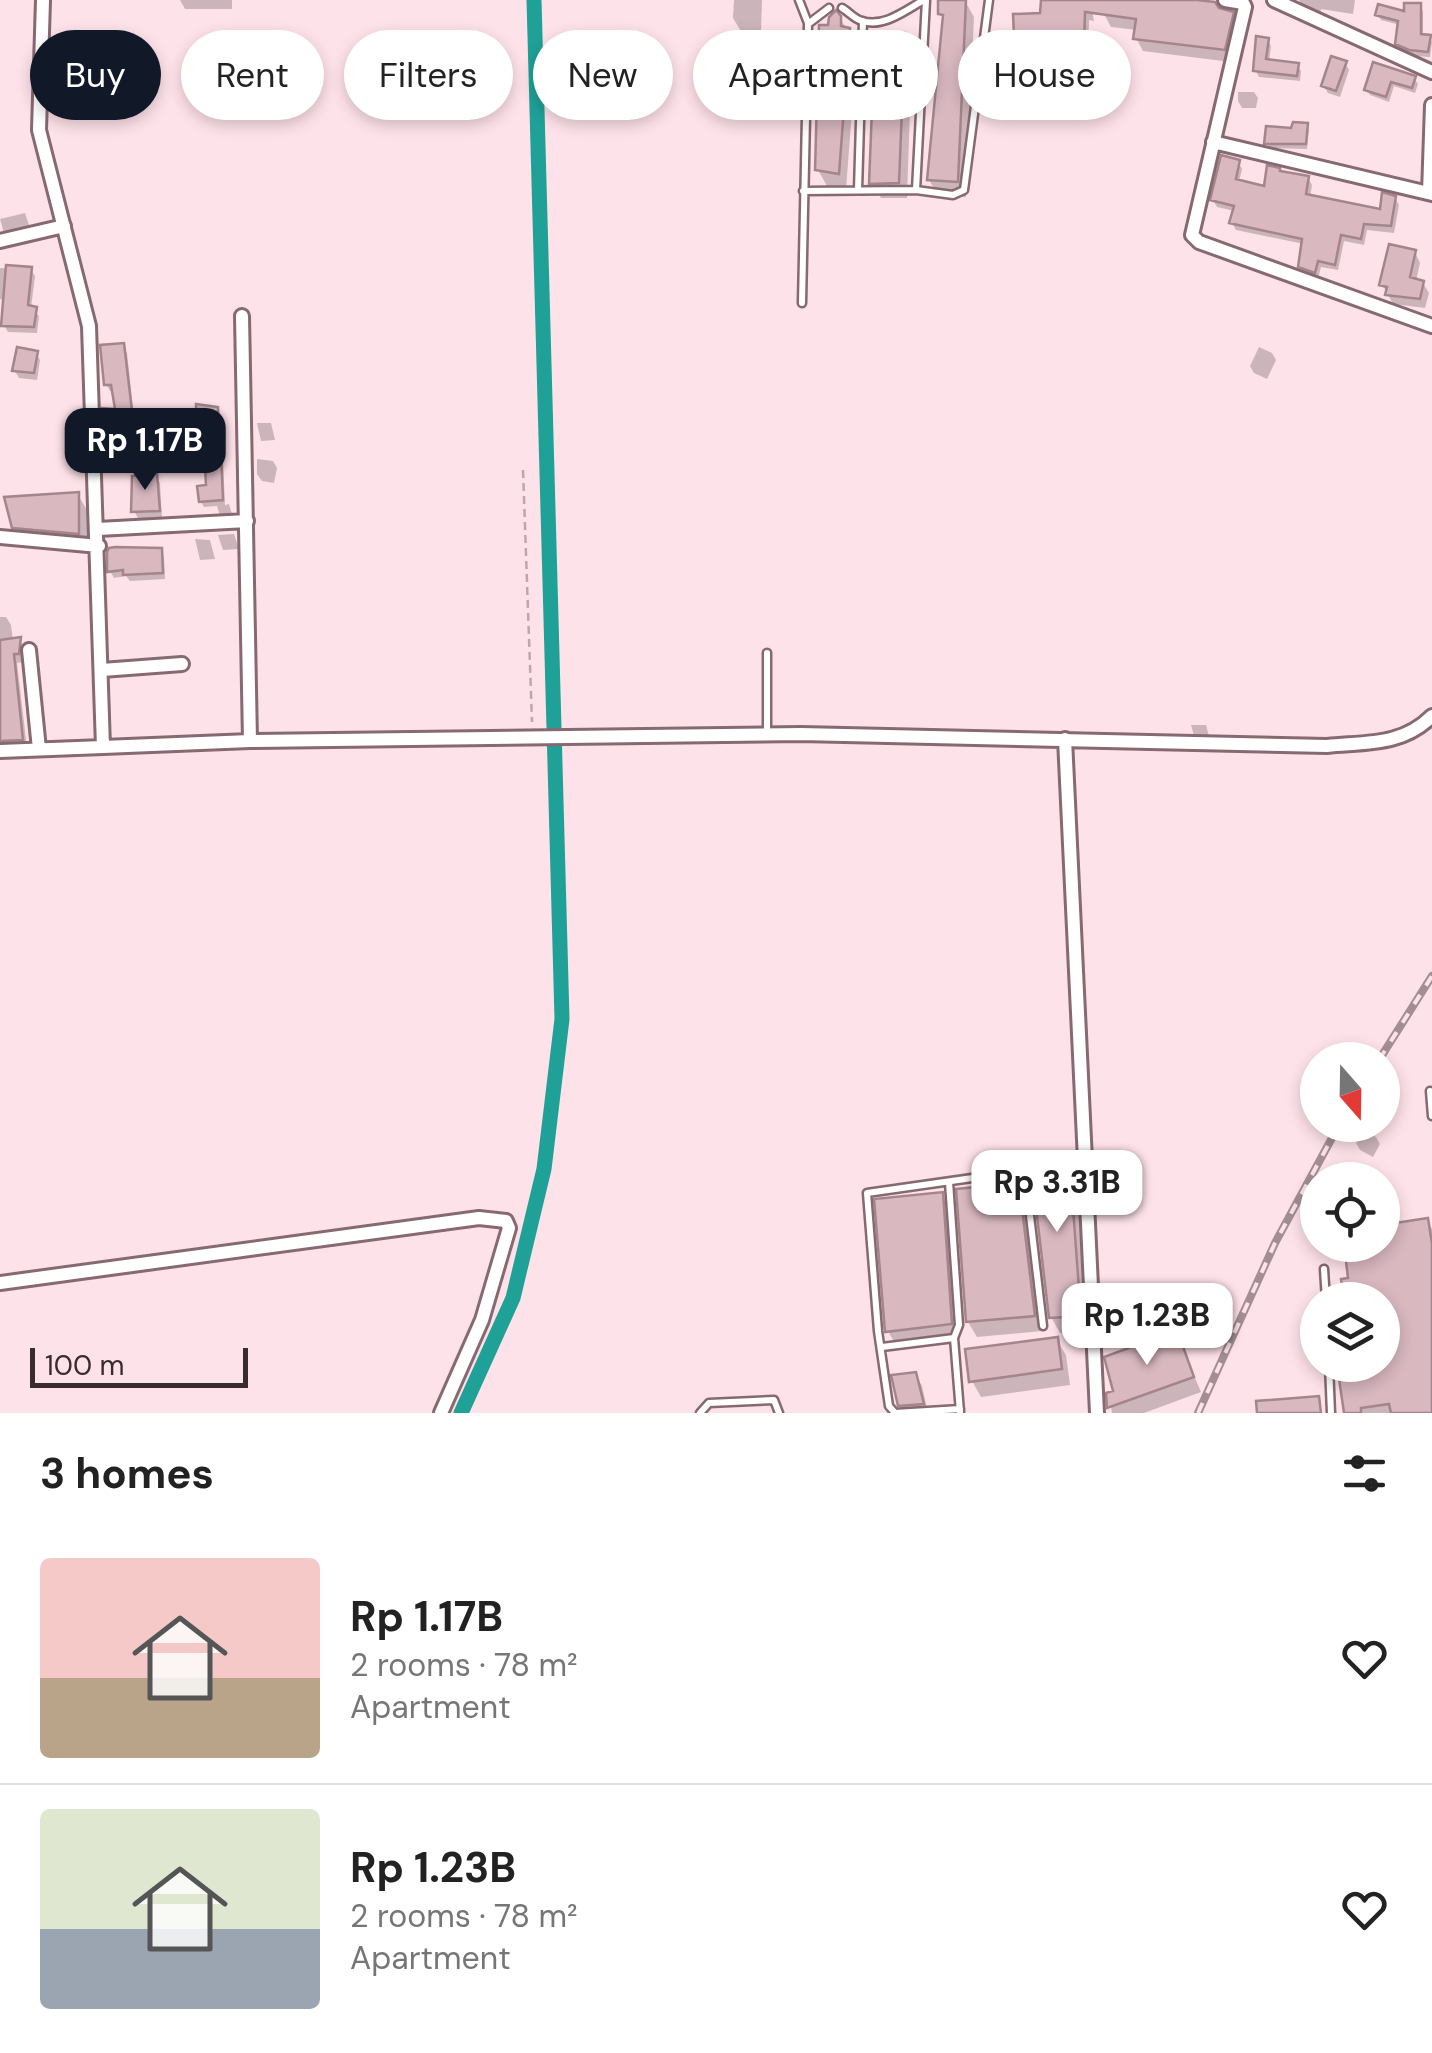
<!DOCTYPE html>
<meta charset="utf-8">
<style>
body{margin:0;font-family:"DM Sans",sans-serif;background:#f2f2f2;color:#222;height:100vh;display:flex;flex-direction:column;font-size:38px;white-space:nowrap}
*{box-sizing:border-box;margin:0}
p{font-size:32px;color:#767676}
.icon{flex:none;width:55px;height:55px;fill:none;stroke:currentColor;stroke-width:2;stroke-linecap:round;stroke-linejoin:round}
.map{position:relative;height:1413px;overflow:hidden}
.panel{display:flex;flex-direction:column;background:#fff;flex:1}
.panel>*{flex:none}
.hud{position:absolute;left:30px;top:30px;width:1372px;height:90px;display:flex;gap:20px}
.needle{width:65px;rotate:160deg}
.buttons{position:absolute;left:1300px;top:1042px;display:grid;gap:20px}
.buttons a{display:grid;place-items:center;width:100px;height:100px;border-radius:50%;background:#fff;box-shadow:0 5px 15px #0003;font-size:50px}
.scale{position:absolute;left:30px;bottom:25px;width:218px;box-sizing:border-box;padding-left:10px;border:5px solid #392c2f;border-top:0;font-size:28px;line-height:35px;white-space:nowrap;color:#392c2f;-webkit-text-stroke:8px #fee2e9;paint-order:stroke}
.price{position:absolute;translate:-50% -85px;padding:0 22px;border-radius:20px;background:#fff;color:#222;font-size:32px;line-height:65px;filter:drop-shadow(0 2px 5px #0008)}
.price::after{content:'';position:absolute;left:50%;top:60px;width:30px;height:22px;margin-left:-15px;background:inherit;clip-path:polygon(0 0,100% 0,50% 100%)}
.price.active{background:#111827;color:#fff}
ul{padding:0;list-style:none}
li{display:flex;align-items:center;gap:30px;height:250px;padding:0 40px}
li+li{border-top:2px solid #e0e0e0}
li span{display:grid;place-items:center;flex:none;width:280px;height:200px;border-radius:10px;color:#555}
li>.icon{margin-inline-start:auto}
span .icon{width:120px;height:120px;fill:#fffc;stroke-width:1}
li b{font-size:42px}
h2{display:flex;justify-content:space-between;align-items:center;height:120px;padding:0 40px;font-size:42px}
.chip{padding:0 35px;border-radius:45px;background:#fff;box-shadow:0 5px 15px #0003;font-size:35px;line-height:90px}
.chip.active{background:#111827;color:#fff}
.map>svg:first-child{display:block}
.shadow{fill:#0003}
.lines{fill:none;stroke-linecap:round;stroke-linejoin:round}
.canal{stroke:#1fa197;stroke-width:15}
.building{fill:#d9b8c0;stroke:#a4858c;stroke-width:2.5}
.lane-casing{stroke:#876970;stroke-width:11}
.street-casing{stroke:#876970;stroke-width:18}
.path{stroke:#bea7ac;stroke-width:2.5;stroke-dasharray:8 5;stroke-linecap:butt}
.lane{stroke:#fff;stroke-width:6}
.street{stroke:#fff;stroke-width:12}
.rail-casing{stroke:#a38e93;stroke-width:8}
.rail{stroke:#fee2e9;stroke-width:4;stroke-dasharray:11;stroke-linecap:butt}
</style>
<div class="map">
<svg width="1432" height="1413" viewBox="0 0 1432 1413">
<rect width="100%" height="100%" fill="#fee2e9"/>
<path class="shadow" d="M180 0H232V9H185Z
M734 0H762L761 33H742L733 18Z
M941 0 965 1 974 17 966 197 938 195 929 180 945 20Z
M1065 0H1090L1094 21 1089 20 1088 54H1066L1064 49 1022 44 1017 35 1064 14Z
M1106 0H1191L1232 14 1239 26 1231 62 1143 51 1136 38 1137 30 1111 27 1104 14Z
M1299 0H1355L1353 14 1321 9 1320 13 1302 5Z
M1420 6 1423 11V36L1429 37 1432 42 1430 57 1414 56 1401 50 1398 44 1400 25 1381 20 1378 15 1407 14Z
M839 17 857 46 846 189 827 186 818 170 831 28Z
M903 36 912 51 907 198H881L872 183Z
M1268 40 1271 46 1269 62 1297 65 1301 71 1300 81 1259 77 1256 71Z
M1345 63 1349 70 1340 97 1328 93 1324 86Z
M1375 65 1414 78 1418 84 1415 93 1394 86 1389 102 1370 95 1367 90Z
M1238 92H1254L1258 98 1256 108H1242L1238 101Z
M1306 125 1309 130 1307 149 1270 148 1267 143Z
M1238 162 1242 169 1239 182 1266 189 1280 174 1308 178 1312 185 1310 197 1383 212 1395 198 1399 205 1394 233 1367 230 1364 245 1344 241 1338 270 1321 267 1318 279 1305 274 1301 267 1304 244 1236 230 1232 223 1235 211 1217 207 1213 200Z
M25 213 31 231 5 237 0 219Z
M1415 252 1420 263 1416 281 1423 283 1429 293 1425 308 1393 304 1382 284Z
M0 268 31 270 35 276 31 308 39 316 37 333 8 332 4 325 7 301 0 299Z
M123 346 127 353 136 435 111 439 107 432 118 411 115 391H110L106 384Z
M1259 347 1272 353 1276 360 1267 379 1254 373 1250 366Z
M36 353 40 360 37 380 19 378 15 371Z
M217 410 220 416 221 443 202 445 198 439Z
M257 423H271L275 440 261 441Z
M179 442 183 448V469L158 470 154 463Z
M220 454 223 459 225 505 229 504 233 518 221 519 217 506 204 507 201 502Z
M257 459 273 461 277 468 274 483 262 481 257 474Z
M156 476 160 483 162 518H138L134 511Z
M78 495 87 510V549L23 543 14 527Z
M234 534 239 549 223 550 218 535Z
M195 539 210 540 215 559 200 560Z
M160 550 164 557 165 579 130 581 126 576 114 578 110 571Z
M0 617H6L11 625 13 640 19 639 24 648 23 662 17 663 27 748 0 751Z
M1191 725H1206L1210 740 1195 739Z
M1363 1130 1376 1137 1380 1144 1373 1157 1360 1150 1356 1143Z
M1067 1157 1076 1172 1088 1331 1060 1333 1051 1317Z
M1018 1186 1027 1202 1042 1331 977 1337 968 1322Z
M941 1195 950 1211 959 1339 897 1347 888 1331Z
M1427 1221 1432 1229V1413H1347L1339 1365H1382V1300H1347L1351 1280 1346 1245H1382Z
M1176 1333 1201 1392 1144 1413H1112L1109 1395 1116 1393Z
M1057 1340 1066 1355 1070 1385 981 1397 972 1381Z
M915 1374 922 1386 928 1413H905L900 1405Z"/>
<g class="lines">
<path class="canal" d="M461 1413 513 1298 544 1169 562 1019 534 0"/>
</g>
<path class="building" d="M938 0H966L958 182 927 180 943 15 938 14Z
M1041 0H1197L1215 2 1219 8 1234 12 1225 50 1133 39 1136 19 1085 12 1084 46 1058 45 1059 41 1014 36 1013 14 1040 13Z
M1404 3H1421V34L1431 35 1428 52 1409 50 1395 44 1398 21 1375 15 1378 4 1404 11Z
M836 10 841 16V26L850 28 839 174 815 170 819 25H828L829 17Z
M875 32 905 33 899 183 869 184Z
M1256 36 1269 38 1266 59 1299 63 1297 76 1253 71Z
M1331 56 1347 61 1336 91 1321 86Z
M1373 62 1416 76 1412 88 1391 82 1386 97 1364 90Z
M1293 122 1308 123 1306 144H1264L1266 126 1291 128Z
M1221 155 1240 160 1236 179 1264 186 1267 165 1280 168V171L1309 176 1306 194 1380 209 1382 192 1396 196 1391 226 1364 224 1361 239 1341 235 1335 265 1318 261 1315 273 1298 267 1302 239 1229 223 1234 206 1210 200Z
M1389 244 1416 250 1410 277 1424 281 1420 299 1385 295 1387 287 1379 285Z
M6 265 32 267 28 305 37 307 34 327 1 326Z
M124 343 134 428 105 433 102 408 115 409 111 385H104L100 345Z
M17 347 38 351 34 373 12 371Z
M196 404 218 407 219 438 196 439Z
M181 439 180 462 151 464V441Z
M204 449 221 451 223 500 199 502 197 486 206 485Z
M157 473 160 511 131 512 132 476Z
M79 492V534L12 528 4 497Z
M115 547 162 548 163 573 123 575V570L107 572V552L109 548Z
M21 637 19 654H14L23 740 0 741V640Z
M1069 1154 1081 1316 1049 1318 1033 1182H1037L1035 1157Z
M1019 1183 1035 1316 966 1322 956 1189Z
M943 1192 952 1324 885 1332 874 1199Z
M1428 1218 1432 1244V1413H1391L1389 1404 1361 1408V1413H1344L1337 1365H1382V1300H1344L1341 1279 1348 1278 1344 1245H1382V1225Z
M1177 1330 1194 1377 1107 1408 1106 1393 1113 1391 1104 1357Z
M1058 1337 1062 1369 969 1382 965 1349Z
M916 1372 924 1404 898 1406 891 1375Z
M1319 1396 1321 1413H1257L1256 1401Z"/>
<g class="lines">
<defs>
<path id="lane" d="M799 0 808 23
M842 8C848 11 854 19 862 21 884 28 906 10 924 0
M858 190 863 21
M916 190 926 0
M803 191 916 190 953 195 964 190 989 0
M802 303 808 24 829 8
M767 733V653
M1430 1091 1432 1116
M949 1182 959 1325 954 1338
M1324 1269 1326 1300
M882 1347 954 1338 960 1412
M1329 1365 1331 1413
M960 1409 895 1413 889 1406 878 1331 867 1193 1021 1171 1025 1173 1043 1326
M700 1413 709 1403 774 1400 779 1413"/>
<path id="street" d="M1225 0 1243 3 1245 7 1192 235 1199 242 1432 326
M1274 0 1432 72
M1213 142 1432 194
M1429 193 1432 105
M0 241 64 226
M242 316 250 741
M98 529 247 521
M0 537 99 546
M29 650 39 749
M102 670 182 664
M1065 739 1097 1413
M103 747 250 741 801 734 1327 746C1366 742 1402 746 1432 716
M0 751 103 747 89 326 39 130 43 0
M0 1283 479 1218 506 1221 509 1228 482 1320 441 1413"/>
</defs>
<use href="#lane" class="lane-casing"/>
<use href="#street" class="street-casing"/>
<path class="path" d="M523 470 532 722"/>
<use href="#lane" class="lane"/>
<use href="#street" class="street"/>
<defs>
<path id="rail" d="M1379 1060 1432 976
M1198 1413 1275 1243 1339 1125"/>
</defs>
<use href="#rail" class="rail-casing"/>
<use href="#rail" class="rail"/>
</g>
</svg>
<div class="buttons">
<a><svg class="needle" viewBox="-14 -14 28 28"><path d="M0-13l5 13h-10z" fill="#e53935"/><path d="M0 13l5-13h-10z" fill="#767676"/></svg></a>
<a><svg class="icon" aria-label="locate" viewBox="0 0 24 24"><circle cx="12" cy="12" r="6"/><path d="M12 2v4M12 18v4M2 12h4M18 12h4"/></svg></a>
<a><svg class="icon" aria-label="layers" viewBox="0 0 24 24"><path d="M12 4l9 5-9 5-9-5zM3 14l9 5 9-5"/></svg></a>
</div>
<div class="scale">100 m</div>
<b class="price active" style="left:145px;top:493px">Rp 1.17B</b>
<b class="price" style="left:1057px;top:1235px">Rp 3.31B</b>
<b class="price" style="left:1147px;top:1368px">Rp 1.23B</b>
<div class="hud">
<a class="chip active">Buy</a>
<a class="chip">Rent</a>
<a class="chip">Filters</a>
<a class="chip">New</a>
<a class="chip">Apartment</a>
<a class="chip">House</a>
</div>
</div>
<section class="panel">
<h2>3 homes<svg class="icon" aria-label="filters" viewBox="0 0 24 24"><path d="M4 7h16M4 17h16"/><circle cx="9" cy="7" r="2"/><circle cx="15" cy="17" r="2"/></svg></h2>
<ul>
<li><span style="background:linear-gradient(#f6c9c9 60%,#b9a48a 0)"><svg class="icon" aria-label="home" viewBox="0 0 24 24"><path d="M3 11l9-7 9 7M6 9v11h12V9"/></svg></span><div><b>Rp 1.17B</b><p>2 rooms · 78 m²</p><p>Apartment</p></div><svg class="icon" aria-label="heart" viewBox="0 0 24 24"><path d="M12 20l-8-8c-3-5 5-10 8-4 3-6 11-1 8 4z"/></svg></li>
<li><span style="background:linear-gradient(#dfe7d0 60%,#9aa5b1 0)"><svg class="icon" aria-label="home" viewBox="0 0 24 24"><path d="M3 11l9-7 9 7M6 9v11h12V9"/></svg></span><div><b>Rp 1.23B</b><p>2 rooms · 78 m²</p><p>Apartment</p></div><svg class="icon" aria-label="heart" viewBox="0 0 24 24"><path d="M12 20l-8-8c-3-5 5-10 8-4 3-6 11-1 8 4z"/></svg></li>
</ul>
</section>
